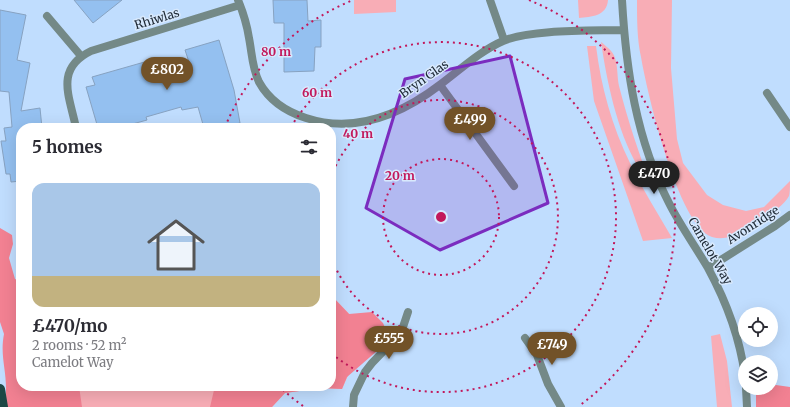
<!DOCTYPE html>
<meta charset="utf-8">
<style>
body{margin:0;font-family:Merriweather,serif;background:#f2f2f3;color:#2b2b33;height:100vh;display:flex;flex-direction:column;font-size:15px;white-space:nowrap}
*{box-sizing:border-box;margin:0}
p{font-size:13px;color:#7c7c81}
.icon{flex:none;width:22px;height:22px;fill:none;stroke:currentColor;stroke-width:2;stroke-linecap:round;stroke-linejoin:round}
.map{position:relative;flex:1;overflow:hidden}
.sheet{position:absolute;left:16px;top:123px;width:320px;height:268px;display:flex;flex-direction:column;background:#fff;border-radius:16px;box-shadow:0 4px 16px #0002}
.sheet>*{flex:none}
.buttons{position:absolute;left:738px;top:307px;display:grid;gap:8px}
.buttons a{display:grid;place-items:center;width:40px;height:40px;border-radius:50%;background:#fff;box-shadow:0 4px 16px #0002;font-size:20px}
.price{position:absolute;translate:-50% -34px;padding:0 9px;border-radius:14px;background:#725228;color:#fff;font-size:13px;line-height:26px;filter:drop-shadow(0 1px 2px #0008)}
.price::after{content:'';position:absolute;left:50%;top:24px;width:12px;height:9px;margin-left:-6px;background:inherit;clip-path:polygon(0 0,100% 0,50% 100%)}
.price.selected{background:#222;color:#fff}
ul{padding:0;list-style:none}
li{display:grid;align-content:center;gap:8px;height:212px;padding:0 16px}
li+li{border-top:1px solid #e1e1e2}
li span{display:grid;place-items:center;height:124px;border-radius:12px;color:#555}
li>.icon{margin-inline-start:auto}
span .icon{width:72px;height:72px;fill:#fffc;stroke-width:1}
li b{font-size:17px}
h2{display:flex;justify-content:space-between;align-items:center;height:48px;padding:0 16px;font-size:17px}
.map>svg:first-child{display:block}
.green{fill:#f8adb6}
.forest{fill:#f28192}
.building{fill:#94c0f0;stroke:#87a2c1}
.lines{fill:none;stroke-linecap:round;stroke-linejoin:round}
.minor{stroke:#748987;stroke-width:8}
.primary{stroke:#1d4745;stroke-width:10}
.marked{fill:#7b2cbf;fill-opacity:0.2;stroke:#7b2cbf;stroke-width:3;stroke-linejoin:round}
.ring{fill:none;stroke:#c2185b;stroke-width:2;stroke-dasharray:2 4}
.labels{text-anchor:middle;stroke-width:3;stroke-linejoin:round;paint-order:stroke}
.street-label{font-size:12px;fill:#1c2733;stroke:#d8e9fd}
.centre{fill:#c2185b;stroke:#d8e9fd;stroke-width:2}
.ring-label{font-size:12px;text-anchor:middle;font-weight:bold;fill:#c2185b;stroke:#d8e9fd;stroke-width:3;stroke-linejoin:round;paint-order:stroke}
</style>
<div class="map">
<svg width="790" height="407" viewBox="0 0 790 407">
<rect width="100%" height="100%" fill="#c0ddfe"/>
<path class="green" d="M354 0H396V12L354 14Z
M578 0H608C607 16 591 17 579 18Z
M637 0H672L671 68 677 139 683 163 707 195 723 205 746 211 764 207 790 181C790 186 790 193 789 196 784 206 768 215 759 221 744 230 730 242 712 237 678 226 647 92 641 57 637 39 637 19 637 0Z
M601 42C607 47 613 51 615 58 618 67 617 77 619 86 628 121 639 154 652 188 647 181 641 173 637 165 617 130 607 82 601 42Z
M587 46H596C601 87 612 126 630 163 642 189 658 213 672 238L643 241 594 101Z
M331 295 358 323 372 312 385 327 350 371 342 389 321 388 285 393 272 407H25L22 386H331Z
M720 334 727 361 732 407H717L711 336Z"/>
<path class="forest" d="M0 228 12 235 13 244 9 258 15 279 21 282V386H79L82 407H6C5 400 6 394 6 388 6 368 0 355 4 334L0 322Z
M331 295 349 314 372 312 383 323 386 330 377 351 347 377 342 389 321 388 285 393 272 407H210L215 386H331Z
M776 385 790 387V407H756V395Z"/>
<path class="building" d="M74 0H122L93 23Z
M273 0H307L308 21 321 20V47H315L314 71 284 72V23H274Z
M0 10 26 15 17 60 30 63 21 111 40 108 42 128H21V181L11 182 10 174H6L1 141H6L4 128 12 127 9 92 0 91Z
M219 40 234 90 240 123 221 128H204L198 107 182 110 181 107 146 117 147 120 118 128H98L86 87 95 85 92 77 155 59 160 77 191 68 185 50Z"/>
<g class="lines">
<path class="minor" d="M238 0C243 12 247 25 249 38 252 53 252 68 259 82 269 100 287 112 306 118 355 134 402 114 441 84 461 69 480 51 503 41 531 29 592 31 624 30
M490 0 504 40
M622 0C626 70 636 139 669 203 680 225 695 246 708 268 726 301 740 339 745 376
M47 16 81 56
M440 85 514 186
M767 93 790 127
M76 128C70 97 54 69 91 51L240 5
M708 268 775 226 790 215
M525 338 537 355 548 384 561 407
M746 388 747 407
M353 407 354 395 365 372 372 363 401 333 408 312"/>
<path class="primary" d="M0 389 3 407"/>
</g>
<path class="marked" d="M510 56 548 203 440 250 366 208 405 79Z"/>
<g class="ring">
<circle cx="441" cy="217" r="58"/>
<path d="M331 177A117 117 0 1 1 331 257"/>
<path d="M291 127A175 175 0 1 1 332 354"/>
<path d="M303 406A234 234 0 0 1 280 387M225 127A234 234 0 0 1 353 0M529 0A234 234 0 0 1 579 406"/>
</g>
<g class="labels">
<g class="street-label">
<text transform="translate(157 19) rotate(-17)" y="4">Rhiwlas</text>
<text transform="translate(424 79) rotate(-35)" y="4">Bryn Glas</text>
<text transform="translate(753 225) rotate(-33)" y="4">Avonridge</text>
<text transform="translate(710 251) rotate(60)" y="4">Camelot Way</text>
</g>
</g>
<circle cx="441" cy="217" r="6" class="centre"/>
<g class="ring-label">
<text x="276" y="56">80 m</text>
<text x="317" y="97">60 m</text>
<text x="358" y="138">40 m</text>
<text x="400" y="180">20 m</text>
</g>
</svg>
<div class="buttons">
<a><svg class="icon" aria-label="locate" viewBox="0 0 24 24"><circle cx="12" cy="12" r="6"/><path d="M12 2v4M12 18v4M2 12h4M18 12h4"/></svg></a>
<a><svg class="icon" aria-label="layers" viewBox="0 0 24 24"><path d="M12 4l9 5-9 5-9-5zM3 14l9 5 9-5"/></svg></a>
</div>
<b class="price" style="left:167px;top:91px">£802</b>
<b class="price" style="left:470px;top:141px">£499</b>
<b class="price selected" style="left:654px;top:195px">£470</b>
<b class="price" style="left:389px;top:360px">£555</b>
<b class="price" style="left:552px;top:366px">£749</b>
<section class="sheet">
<h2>5 homes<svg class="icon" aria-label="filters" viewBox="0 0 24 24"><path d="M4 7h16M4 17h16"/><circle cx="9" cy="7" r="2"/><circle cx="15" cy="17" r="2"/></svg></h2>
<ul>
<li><span style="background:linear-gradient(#a9c7e8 75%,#c2b280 0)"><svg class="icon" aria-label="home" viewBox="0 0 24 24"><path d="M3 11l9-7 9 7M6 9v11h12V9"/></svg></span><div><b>£470/mo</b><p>2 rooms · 52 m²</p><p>Camelot Way</p></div></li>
</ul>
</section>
</div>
